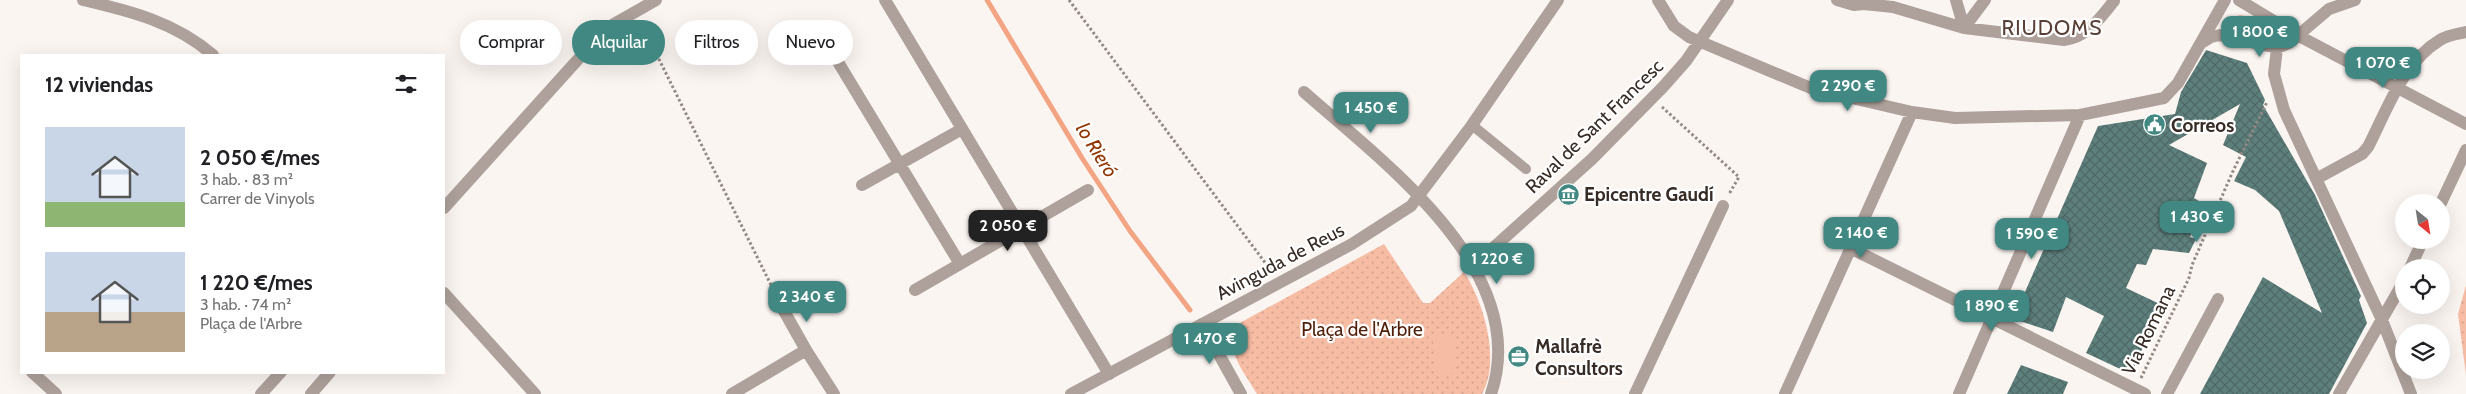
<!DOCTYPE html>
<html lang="es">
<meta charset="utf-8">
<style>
body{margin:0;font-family:Cabin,sans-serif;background:#f6f6f6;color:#202124;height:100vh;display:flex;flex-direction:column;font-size:19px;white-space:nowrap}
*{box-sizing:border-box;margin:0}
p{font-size:16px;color:#757577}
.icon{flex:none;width:28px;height:28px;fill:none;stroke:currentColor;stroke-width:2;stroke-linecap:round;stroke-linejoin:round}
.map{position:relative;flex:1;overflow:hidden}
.side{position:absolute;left:20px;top:54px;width:425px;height:320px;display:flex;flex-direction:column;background:#fff;border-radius:0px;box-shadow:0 5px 20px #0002}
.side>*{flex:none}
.banner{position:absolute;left:460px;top:20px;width:475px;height:45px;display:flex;gap:10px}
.needle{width:32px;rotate:150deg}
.buttons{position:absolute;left:2395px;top:194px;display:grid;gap:10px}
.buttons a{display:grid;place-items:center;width:55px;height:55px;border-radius:50%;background:#fff;box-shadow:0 5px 20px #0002;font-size:25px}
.price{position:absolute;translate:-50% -42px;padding:0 11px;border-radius:10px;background:#418882;color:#fff;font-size:16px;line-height:32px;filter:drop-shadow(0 1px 2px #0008)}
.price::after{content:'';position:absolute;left:50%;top:30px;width:15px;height:11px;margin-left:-8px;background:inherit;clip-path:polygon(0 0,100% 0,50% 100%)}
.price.active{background:#222;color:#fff}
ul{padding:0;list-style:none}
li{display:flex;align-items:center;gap:15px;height:125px;padding:0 25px}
li span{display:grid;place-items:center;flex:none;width:140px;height:100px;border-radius:0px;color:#555}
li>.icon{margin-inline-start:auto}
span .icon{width:60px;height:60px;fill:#fffc;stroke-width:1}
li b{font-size:21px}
h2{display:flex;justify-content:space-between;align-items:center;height:60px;padding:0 25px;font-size:21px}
.tag{padding:0 18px;border-radius:22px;background:#fff;box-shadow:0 5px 20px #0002;font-size:18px;line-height:45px}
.tag.active{background:#418882;color:#fff}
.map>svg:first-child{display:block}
.grass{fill:url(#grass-tufts)}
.park{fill:url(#park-dots)}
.garden{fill:#f7bca4}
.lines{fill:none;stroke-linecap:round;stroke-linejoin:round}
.stream{stroke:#f2a483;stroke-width:5}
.building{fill:url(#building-cross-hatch)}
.path{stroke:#928884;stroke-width:3;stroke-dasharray:2.5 2.5;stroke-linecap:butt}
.service{stroke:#aea19b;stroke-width:10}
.minor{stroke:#aea19b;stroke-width:12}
.tertiary{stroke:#aea19b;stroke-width:12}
.labels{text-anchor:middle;stroke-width:4.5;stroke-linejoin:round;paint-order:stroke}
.poi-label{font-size:19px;font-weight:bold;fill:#372b26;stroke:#fff;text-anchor:start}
.street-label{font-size:19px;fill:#372b26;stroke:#fff}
.park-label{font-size:19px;fill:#4f1e07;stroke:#fff}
.water-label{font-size:20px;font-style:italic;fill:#903601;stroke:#fff}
.quarter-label{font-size:21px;letter-spacing:1px;fill:#593f35;stroke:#fff}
</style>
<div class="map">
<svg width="2466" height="394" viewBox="0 0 2466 394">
<defs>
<pattern id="grass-tufts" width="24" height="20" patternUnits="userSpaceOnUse" patternTransform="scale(1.25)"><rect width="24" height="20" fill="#f7bca4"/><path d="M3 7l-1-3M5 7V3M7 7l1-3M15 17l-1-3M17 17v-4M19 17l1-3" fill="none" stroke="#d4a28d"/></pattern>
<pattern id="park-dots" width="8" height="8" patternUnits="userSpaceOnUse" patternTransform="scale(1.25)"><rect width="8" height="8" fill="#f7bca4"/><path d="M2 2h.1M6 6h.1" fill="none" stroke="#d4a28d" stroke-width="1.8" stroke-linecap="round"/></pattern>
<pattern id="building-cross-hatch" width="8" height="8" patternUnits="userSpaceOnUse" patternTransform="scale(1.25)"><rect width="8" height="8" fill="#5e807d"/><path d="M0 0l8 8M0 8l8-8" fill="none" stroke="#4e6966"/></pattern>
</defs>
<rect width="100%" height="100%" fill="#fbf5f2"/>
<path class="grass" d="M2240 15C2251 17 2264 22 2264 34 2252 36 2238 29 2235 17Z"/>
<path class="park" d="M1384 244 1423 303H1430L1464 272C1484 303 1501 360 1482 394H1257C1246 374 1221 347 1238 324Z
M2466 285V375L2458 314Z"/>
<path class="garden" d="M1453 335 1456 373 1435 374 1433 336Z"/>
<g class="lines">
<path class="stream" d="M987 0 1082 158 1130 231 1190 310"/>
</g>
<path class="building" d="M2206 50 2247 63 2265 100 2263 105 2315 195 2361 296 2359 300 2367 323 2329 394H2200L2263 277 2322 313 2279 211 2255 190 2234 181 2246 157 2223 145 2240 104 2169 145 2207 163 2194 198 2204 204 2190 237 2196 239 2189 253 2153 249 2146 265 2137 264 2126 288 2162 305 2131 374 2086 353 2104 316 2066 297 2053 332 2020 321 2017 310 2098 126 2175 114 2181 92Z
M2021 365 2068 382 2063 394H2007Z"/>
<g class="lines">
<path class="path" d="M1069 0 1272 272
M641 23 778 299
M1662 107 1739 177 1729 194
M2141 378 2189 278 2192 265 2233 171 2267 102"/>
<path class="service" d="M1472 125 1526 169"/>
<path class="minor" d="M885 0 1109 374
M1658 0 1674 26 1689 37 1813 89 1912 112 1955 118 2080 115 2164 98 2178 83 2225 0
M1837 0 1854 5 1864 4 1893 7 1964 28 2064 40C2088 37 2099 19 2114 1
M1956 0 1964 28
M2239 0 2297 35 2466 124
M1964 28 1985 0
M2203 42 2211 37 2220 35 2277 48 2289 43 2329 9 2355 0
M2277 48 2274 74 2284 110 2382 320 2411 394
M832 52 960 264
M1304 92C1383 162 1533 271 1491 394
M2316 179 2362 154 2368 147C2387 110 2403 62 2440 40 2447 35 2458 34 2466 32
M862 185 962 129
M2441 203 2466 150
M444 208 591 45 614 24 656 0
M1850 248 2145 394
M1472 267 1592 159 1663 87 1686 61 1728 0
M2410 268 2423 240
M915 290 1088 190
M784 311 806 350
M1202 324 1241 394
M32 372 56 394
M261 394 281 372
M311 394 330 372
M732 394 806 350 834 394
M1635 394 1723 206
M1785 394 1912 112
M1959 394 2080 115
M2167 394 2218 299
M2339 394 2404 281"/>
<path class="tertiary" d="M83 0C130 11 175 22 213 55
M444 293 535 394
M1071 394 1352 244 1411 206 1472 125 1558 0"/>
</g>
<defs>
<symbol id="civic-disc" viewBox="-11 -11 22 22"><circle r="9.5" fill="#418882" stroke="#fff"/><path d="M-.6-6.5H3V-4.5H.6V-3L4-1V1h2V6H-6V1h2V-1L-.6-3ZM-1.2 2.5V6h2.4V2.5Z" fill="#fff"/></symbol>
<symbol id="museum-disc" viewBox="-11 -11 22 22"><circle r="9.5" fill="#418882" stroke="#fff"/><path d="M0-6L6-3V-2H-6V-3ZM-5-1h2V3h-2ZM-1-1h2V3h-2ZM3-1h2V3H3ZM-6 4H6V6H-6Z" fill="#fff"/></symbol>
<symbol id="office-disc" viewBox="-11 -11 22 22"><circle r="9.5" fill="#418882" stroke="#fff"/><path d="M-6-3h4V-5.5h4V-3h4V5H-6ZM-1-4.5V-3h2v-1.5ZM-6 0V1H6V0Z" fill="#fff"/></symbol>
</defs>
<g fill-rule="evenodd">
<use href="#civic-disc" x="2142" y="112" width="25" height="25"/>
<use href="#museum-disc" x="1556" y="182" width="25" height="25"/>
<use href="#office-disc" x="1506" y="344" width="25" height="25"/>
</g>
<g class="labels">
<g class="poi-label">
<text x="2171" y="132">Correos</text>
<text x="1584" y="201">Epicentre Gaudí</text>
<text x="1535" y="353">Mallafrè<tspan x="1535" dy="22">Consultors</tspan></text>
</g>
<g class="street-label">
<text transform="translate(1594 126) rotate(-44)" y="7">Raval de Sant Francesc</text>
<text transform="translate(1280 261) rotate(-28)" y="7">Avinguda de Reus</text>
<text transform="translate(2148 330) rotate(-64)" y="7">Via Romana</text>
</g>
<g class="park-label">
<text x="1362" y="336">Plaça de l'Arbre</text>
</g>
<g class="water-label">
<text transform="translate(1097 150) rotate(58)" y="7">lo Rieró</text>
</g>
<g class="quarter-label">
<text x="2052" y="35">RIUDOMS</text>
</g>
</g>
</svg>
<div class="buttons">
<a><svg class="needle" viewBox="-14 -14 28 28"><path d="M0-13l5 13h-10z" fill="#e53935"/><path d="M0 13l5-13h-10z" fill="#757577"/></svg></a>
<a><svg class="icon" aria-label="locate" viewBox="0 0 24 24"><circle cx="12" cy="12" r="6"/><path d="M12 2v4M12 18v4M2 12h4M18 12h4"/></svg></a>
<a><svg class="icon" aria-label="layers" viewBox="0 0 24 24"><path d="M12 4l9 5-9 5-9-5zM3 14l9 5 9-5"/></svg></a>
</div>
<b class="price" style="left:2260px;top:58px">1 800 €</b>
<b class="price" style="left:2383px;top:89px">1 070 €</b>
<b class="price" style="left:1848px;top:112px">2 290 €</b>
<b class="price" style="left:1371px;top:134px">1 450 €</b>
<b class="price" style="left:2197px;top:243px">1 430 €</b>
<b class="price active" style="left:1008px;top:252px">2 050 €</b>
<b class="price" style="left:1861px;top:259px">2 140 €</b>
<b class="price" style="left:2032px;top:260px">1 590 €</b>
<b class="price" style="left:1497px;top:285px">1 220 €</b>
<b class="price" style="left:807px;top:323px">2 340 €</b>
<b class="price" style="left:1992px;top:332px">1 890 €</b>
<b class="price" style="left:1210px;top:365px">1 470 €</b>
<div class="banner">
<a class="tag">Comprar</a>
<a class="tag active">Alquilar</a>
<a class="tag">Filtros</a>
<a class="tag">Nuevo</a>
</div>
<section class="side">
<h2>12 viviendas<svg class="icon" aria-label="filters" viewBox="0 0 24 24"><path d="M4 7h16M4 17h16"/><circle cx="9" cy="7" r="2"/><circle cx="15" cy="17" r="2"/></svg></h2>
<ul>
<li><span style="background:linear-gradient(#c9d6e8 75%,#8fb573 0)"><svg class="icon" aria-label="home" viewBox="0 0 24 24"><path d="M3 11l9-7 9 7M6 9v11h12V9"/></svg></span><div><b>2 050 €/mes</b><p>3 hab. · 83 m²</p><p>Carrer de Vinyols</p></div></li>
<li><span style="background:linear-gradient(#c9d6e8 60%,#b9a48a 0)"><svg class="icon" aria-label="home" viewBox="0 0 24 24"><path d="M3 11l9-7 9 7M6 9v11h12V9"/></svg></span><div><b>1 220 €/mes</b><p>3 hab. · 74 m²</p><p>Plaça de l'Arbre</p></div></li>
</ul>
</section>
</div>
